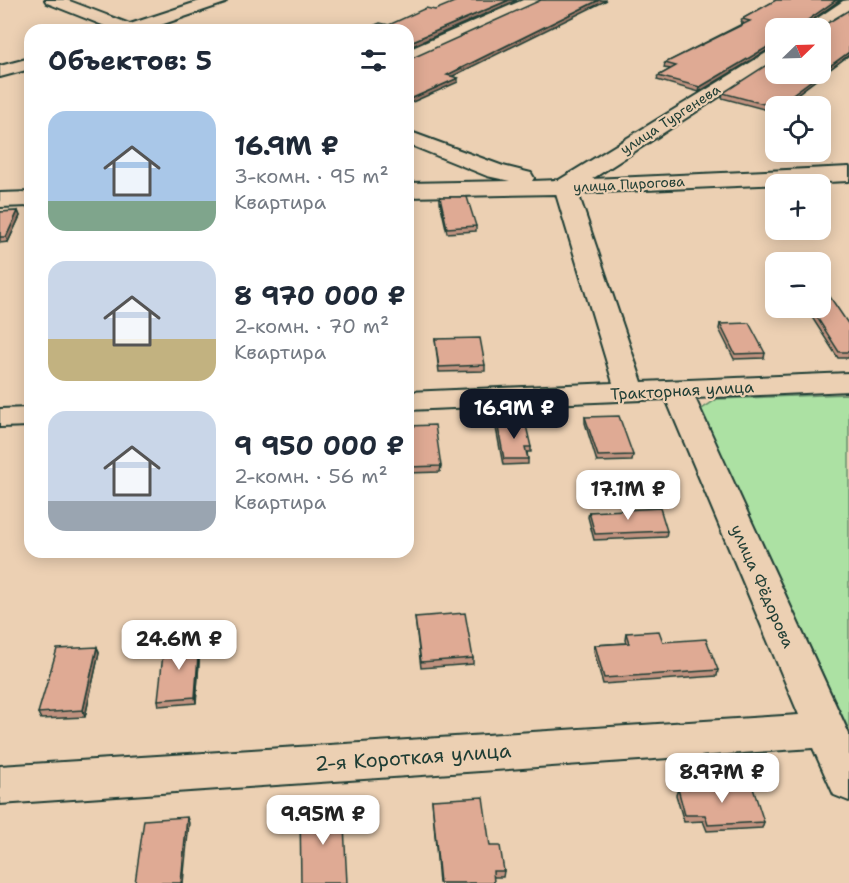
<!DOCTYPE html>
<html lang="ru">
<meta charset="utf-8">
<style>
body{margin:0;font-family:"Shantell Sans",sans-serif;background:#f2f2f3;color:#1f2937;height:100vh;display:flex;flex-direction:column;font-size:22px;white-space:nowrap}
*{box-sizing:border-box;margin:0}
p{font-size:20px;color:#747a83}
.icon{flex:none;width:33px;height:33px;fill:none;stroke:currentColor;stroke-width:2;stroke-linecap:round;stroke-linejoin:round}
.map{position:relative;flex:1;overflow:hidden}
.side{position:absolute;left:24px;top:24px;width:390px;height:534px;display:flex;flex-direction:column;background:#fff;border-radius:18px;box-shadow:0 3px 15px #0003}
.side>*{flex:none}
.needle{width:39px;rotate:67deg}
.tools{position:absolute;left:765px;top:18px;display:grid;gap:12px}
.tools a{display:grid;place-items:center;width:66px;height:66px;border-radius:12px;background:#fff;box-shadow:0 3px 15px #0003;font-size:30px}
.price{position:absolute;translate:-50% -51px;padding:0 14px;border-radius:12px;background:#fff;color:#222;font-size:20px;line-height:39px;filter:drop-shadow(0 2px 3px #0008)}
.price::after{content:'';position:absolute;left:50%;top:36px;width:18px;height:14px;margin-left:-9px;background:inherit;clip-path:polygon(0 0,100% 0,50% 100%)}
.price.active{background:#111827;color:#fff}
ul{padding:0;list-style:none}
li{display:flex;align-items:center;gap:18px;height:150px;padding:0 24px}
li span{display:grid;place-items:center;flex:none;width:168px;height:120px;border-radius:18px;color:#555}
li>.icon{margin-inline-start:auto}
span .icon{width:72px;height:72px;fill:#fffc;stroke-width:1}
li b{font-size:26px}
h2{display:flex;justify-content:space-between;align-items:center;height:72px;padding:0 24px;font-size:26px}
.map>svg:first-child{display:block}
.green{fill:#ace1a3;stroke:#668f6c;stroke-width:1.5}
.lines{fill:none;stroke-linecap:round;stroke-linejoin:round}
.minor-casing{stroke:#1f3d34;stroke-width:4}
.minor{fill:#ecd0b3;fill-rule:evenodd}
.wall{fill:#c0927f;stroke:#1f3d34;stroke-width:1.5}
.shaded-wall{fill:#9c7768;stroke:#1f3d34;stroke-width:1.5}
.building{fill:#dfaa94;stroke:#1f3d34;stroke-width:1.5}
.labels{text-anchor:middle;stroke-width:4.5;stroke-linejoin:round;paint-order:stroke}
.far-street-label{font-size:14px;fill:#1f3d34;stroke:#ecd0b3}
.street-label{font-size:16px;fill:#1f3d34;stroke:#ecd0b3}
.near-street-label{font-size:20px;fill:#1f3d34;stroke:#ecd0b3}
</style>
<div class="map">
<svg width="849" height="883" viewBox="0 0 849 883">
<rect width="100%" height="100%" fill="#ecd0b3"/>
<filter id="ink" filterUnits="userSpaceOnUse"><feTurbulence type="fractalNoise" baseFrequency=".0167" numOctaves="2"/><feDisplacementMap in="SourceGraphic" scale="12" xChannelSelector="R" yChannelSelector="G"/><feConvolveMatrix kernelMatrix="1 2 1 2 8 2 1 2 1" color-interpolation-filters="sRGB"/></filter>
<g filter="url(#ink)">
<path class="green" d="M849 394V730L700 410 717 399Z"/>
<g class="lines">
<defs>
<path id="minor" d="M45 0H67L130 24 203 0H227L225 3 146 30H115L47 3Z
M523 0H544L408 62V50Z
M849 0V11L820 29 803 28 843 1Z
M776 47V60L592 179 849 167V181L578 193 642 382 849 373V391L695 398 849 734V801L834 795 813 748 0 804V766L799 715 666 399 408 410V392L613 383 556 194 408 197V183L510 181 487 176 408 144V131L503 166 531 173 534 178 532 181 559 180Z
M30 58V69L0 77V66Z
M30 192V206L0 207V193Z
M30 408V426L0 427V409Z"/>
</defs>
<use href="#minor" class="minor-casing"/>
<use href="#minor" class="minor"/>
</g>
<path class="wall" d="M776 0H840L803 26 842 60 781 106H776V111L775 112 722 98 723 93 820 74 776 28 699 92 657 80 658 76 671 69 664 68 665 63 744 23H741L742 19Z
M440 197 476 226V231L447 233 440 202Z
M18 211 20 216 8 242 0 243V212Z
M806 308H820L849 325V358H838Z
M720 324 765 353 764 358 734 359 719 329Z
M435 339 485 365V371L439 372Z
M585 417 633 455 632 461 597 462 585 423Z
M497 422 531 447V452H527L528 459V464L503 465 496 428Z
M408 426 441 466 440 472 408 473Z
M589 512 667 531 666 537 594 540 588 517Z
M415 617 473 658V664L421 668Z
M626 633 663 642 718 670 717 676 603 684 594 651 595 645 626 643 625 640Z
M97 647 99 653 85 717 41 719 38 713Z
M200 648 196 703 159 706 158 700Z
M678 789 764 822 762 828 707 831 703 821 684 822 676 795Z
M432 800 490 846 504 871 503 877H493L494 883H439Z"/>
<path class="shaded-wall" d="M509 0H517L408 48V43Z
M599 0H607L447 79V75Z
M836 0H840L801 28 802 24Z
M776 42V45L699 92 700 87Z
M849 52V55L781 106H776Z
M458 78V82L408 104V100Z
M18 211 20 216 8 242 6 237Z
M199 642 200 648 196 703 195 697Z
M97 647 99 653 85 717 83 710Z
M187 817 189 823 183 883H181Z"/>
<path class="building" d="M459 0H509L408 43V30H363L380 23 389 25 426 8 435 10Z
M541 0H599L447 75 458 78 408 100V60Z
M776 0H836L802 24 804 26 821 27 849 10V52L820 73V28H776V42L700 87 658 76 676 66 665 63 750 21 742 19Z
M776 59V74H820L775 107 723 93Z
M440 197H467L476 226 447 228Z
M18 211 6 237H0V212Z
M820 282 849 325V352H839L811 308H820Z
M749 323 765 353 735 354 720 324Z
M480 338 485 365 439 367 435 339Z
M619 416 633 455 598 456 585 417Z
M525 421 531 447H525L528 459H504L497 422Z
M435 425 441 466 408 467V426Z
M660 508 667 531 595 534 589 512Z
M465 613 473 658 421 662 415 617Z
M659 631 663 642 706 639 718 670 604 678 595 645 629 643 626 633Z
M199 642 195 697 158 700 164 645Z
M97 647 83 710 38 713 57 649Z
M752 785 764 822 708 825 705 815H685L678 789Z
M483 797 490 846H500L504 871H493L494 883H440L432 800Z
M343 807 347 883H301L300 810Z
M187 817 181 883H135L144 820Z"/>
</g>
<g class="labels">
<g class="far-street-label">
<text transform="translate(670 119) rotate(-33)" y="5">улица Тургенева</text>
<text transform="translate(629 184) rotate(-3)" y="5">улица Пирогова</text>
</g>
<g class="street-label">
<text transform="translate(682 390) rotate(-3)" y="6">Тракторная улица</text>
<text transform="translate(763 586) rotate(66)" y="6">улица Фёдорова</text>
</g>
<g class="near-street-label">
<text transform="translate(413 757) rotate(-4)" y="7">2-я Короткая улица</text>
</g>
</g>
</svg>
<div class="tools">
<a><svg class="needle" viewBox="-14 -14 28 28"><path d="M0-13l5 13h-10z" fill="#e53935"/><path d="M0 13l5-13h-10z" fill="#747a83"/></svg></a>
<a><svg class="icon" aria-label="locate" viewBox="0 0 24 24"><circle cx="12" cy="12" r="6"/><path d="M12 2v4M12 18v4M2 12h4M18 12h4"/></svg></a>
<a>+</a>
<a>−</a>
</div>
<b class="price active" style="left:514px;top:440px">16.9M ₽</b>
<b class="price" style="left:628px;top:521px">17.1M ₽</b>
<b class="price" style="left:179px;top:671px">24.6M ₽</b>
<b class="price" style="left:722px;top:804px">8.97M ₽</b>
<b class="price" style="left:323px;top:846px">9.95M ₽</b>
<section class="side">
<h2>Объектов: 5<svg class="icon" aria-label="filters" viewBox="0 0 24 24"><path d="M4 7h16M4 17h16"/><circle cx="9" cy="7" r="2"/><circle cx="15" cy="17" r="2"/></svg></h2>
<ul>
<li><span style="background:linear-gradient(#a9c7e8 75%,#7fa58c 0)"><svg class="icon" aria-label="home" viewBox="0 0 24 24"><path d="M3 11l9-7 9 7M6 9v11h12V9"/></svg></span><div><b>16.9M ₽</b><p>3-комн. · 95 m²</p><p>Квартира</p></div></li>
<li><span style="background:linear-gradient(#c9d6e8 65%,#c2b280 0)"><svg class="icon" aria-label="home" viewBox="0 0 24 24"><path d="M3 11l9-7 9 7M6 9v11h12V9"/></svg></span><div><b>8 970 000 ₽</b><p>2-комн. · 70 m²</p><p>Квартира</p></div></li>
<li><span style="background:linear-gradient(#c9d6e8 75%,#9aa5b1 0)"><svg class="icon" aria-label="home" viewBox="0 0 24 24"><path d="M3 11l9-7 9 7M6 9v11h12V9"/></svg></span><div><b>9 950 000 ₽</b><p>2-комн. · 56 m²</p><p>Квартира</p></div></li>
</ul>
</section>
</div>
